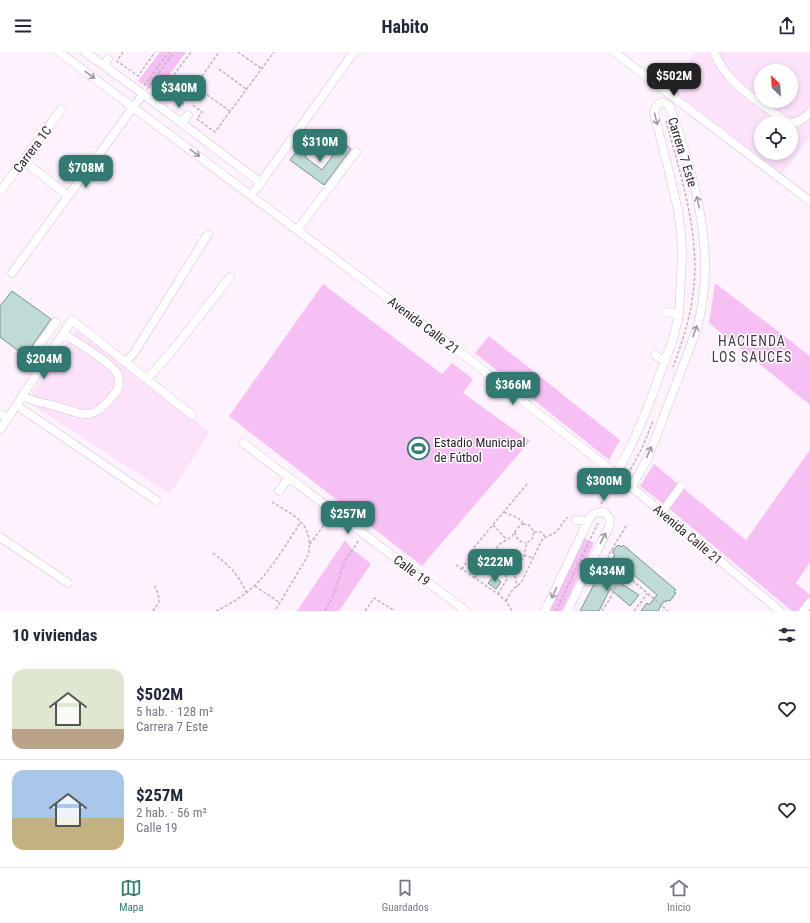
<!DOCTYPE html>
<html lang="es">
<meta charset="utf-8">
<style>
body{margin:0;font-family:"Roboto Condensed",sans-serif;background:#f2f2f3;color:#1f2937;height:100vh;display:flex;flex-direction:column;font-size:15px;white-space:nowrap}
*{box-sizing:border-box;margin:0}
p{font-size:13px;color:#747a83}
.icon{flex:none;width:22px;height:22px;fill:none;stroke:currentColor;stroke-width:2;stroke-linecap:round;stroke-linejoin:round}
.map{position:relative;height:559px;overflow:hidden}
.panel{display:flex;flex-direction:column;background:#fff;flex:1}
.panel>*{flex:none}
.needle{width:26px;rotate:335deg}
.controls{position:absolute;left:754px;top:12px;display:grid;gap:8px}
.controls a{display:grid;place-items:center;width:44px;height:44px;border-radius:50%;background:#fff;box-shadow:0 2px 6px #0003;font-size:20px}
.price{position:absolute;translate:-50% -34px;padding:0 9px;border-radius:8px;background:#327971;color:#fff;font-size:13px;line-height:26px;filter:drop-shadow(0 1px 2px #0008)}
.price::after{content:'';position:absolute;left:50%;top:24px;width:12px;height:9px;margin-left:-6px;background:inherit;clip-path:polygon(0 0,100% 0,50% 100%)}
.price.on{background:#222;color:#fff}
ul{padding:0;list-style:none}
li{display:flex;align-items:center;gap:12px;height:100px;padding:0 12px}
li+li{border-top:1px solid #e0e1e3}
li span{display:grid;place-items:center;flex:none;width:112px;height:80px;border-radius:12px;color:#555}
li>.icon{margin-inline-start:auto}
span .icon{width:48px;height:48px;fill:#fffc;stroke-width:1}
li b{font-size:17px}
h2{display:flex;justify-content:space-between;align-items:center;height:48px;padding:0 12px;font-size:17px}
header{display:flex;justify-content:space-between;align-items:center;height:52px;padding:0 12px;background:#fff;font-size:18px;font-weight:700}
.menu{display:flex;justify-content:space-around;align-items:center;height:56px;border-top:1px solid #e0e1e3;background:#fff;font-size:11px;color:#747a83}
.menu a{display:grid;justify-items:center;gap:2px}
.menu .on{color:#327971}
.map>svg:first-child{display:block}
.built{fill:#fce3fa;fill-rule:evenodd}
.green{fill:#f7c0f5}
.building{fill:#bfdbd6;stroke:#79938f}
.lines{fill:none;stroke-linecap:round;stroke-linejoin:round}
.minor-casing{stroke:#d5c3d4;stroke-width:9}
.path{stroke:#beb4be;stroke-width:1.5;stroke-dasharray:3 2;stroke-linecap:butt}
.minor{stroke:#fff;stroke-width:8}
.oneway{stroke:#9f9c9f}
.labels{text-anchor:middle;stroke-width:3;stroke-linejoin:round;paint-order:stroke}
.street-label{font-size:13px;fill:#2a232a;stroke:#fff}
.poi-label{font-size:13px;fill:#2a232a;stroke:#fff;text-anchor:start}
.neighbourhood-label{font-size:14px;letter-spacing:1px;fill:#473846;stroke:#fff}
</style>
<header><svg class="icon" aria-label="menu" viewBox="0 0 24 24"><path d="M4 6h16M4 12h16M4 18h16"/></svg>Habito<svg class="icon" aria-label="share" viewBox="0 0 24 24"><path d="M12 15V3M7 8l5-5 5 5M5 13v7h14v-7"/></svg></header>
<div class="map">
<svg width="810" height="559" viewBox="0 0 810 559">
<rect width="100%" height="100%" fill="#fdf2fd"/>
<path class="built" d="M696 0H810V85L781 123 668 35ZM761 19H791V49H761ZM761 71H791V101H761Z
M77 278 210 380 170 442 26 349Z"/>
<path class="green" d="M160 0H186L157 40 138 29Z
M715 231 810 304V353L709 271Z
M323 232 442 322 452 311 473 327 463 341 530 389 422 514 229 364Z
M489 284 620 388 609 408 475 301Z
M810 398V510L796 531 810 543V559H792L666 454 640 434 654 412 746 488Z
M584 486 594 491 562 559H549Z
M345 488 351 496 371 512 339 559H297Z"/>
<path class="building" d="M343 90 351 97 324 133 290 108 303 91 311 97 305 105 322 118Z
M12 239 51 267 25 304 0 285V254Z
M618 493 621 495 623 493 676 538 674 540 676 541 670 549 667 548 666 550 664 549 658 559H641L647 551 649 553 657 543 613 505 615 503 612 500Z
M606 518 614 523 612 526 639 543 630 554 610 537 599 559H580L601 519 604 521Z
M494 524 501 530 496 537 488 531Z"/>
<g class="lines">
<defs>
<path id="minor" d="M59 0 465 304 616 422 780 559
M85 0 143 42 261 131
M614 0 810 149
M714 0C726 31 759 50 785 69L791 71
M104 13 108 7
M182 71 188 63
M791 71C799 70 805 66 810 60
M24 109 68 144
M2 137 61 58
M251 144 354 0
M297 178 356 100
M12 221 143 42
M667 260 679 263
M655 303 665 310
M30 305 56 270
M125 310 134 301 208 182
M147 327 173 298 230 225
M22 344C31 349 41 350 51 353 82 360 89 373 113 344 119 338 121 329 117 321 112 312 73 287 63 282
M16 353 156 448
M0 362 8 366
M0 378 72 268 192 363
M243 391 466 559
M616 422 632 392 647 357 673 287 679 263 682 204 681 180 678 158 668 116 654 61C655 55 657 53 662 50L669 53C694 120 717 201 698 272 692 293 682 314 675 335 666 357 658 381 649 403 644 414 637 424 632 435
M279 439 289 425
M662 460 681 434
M576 468 588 469
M0 485 68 531
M545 559 588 469C592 462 595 460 604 460L610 467 609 475 567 559
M803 559 810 550"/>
</defs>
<use href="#minor" class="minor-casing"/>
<path class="path" d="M123 0 117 9 138 24 155 0
M238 0 262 17
M219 17 246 37
M144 34 169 0
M147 37 174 0
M162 39 191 0
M203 40 230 59
M182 53 219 0
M193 53 202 60 197 67 215 80 274 0
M666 69C681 124 701 185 693 242 690 267 682 291 673 315
M628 422 642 396 653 369
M272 450C280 455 295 463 301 470 309 478 312 495 307 505L275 559
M601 452 615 430
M504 460C511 464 521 465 523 472
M523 472 529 473 534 480 532 487 527 491 523 507 513 514C503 513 499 509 495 500 499 488 505 491 512 484 516 479 517 475 523 472Z
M493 473 506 487
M626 474 608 504 610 509 668 559
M515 480C516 486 519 490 526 491
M534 480C540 479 542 480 545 485
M310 492 329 466
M213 501C228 513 238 521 246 540
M471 503 495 500
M524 503 533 506
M471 504C474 507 477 511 482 513 484 513 486 513 489 513 496 514 505 520 507 527L498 542
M456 513 498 542 506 549 512 559
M513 514 517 535
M462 517 471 503V499L527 432
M475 526 482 513
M255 534 280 551
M506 549 513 537 521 531 542 488C546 484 551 484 556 480 561 475 563 469 568 465
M153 559 159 550 158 541 154 533
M216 559C230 552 244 544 255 533 273 516 287 490 301 470
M325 559 333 544 345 508 354 496 359 488
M365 559 374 546 395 559
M556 559 598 471
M602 559C610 547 619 532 620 517
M634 559 647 542"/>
<use href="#minor" class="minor"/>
</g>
<defs><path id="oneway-shaft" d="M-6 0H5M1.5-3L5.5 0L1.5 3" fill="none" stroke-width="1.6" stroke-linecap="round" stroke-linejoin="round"/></defs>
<g class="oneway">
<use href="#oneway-shaft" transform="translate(90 23) rotate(37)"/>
<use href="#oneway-shaft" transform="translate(656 67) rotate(76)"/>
<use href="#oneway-shaft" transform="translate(195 101) rotate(37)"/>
<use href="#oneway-shaft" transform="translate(698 150) rotate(-101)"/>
<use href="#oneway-shaft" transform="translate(695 279) rotate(-70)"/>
<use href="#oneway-shaft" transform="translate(649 400) rotate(-67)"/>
<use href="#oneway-shaft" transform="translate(603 486) rotate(-62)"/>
<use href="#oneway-shaft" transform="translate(554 541) rotate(115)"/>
</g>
<defs>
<symbol id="stadium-ring" viewBox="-11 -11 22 22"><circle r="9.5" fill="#fff" stroke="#327971" stroke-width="1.5"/><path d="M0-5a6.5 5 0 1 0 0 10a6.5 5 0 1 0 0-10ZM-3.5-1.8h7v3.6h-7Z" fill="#327971"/></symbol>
</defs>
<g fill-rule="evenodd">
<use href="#stadium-ring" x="406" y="384" width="25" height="25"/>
</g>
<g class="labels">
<g class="street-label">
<text transform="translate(32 97) rotate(-53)" y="5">Carrera 1C</text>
<text transform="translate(683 100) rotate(73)" y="5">Carrera 7 Este</text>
<text transform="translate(424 273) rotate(37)" y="5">Avenida Calle 21</text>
<text transform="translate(688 482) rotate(40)" y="5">Avenida Calle 21</text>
<text transform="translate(412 518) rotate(37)" y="5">Calle 19</text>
</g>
<g class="poi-label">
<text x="434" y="395">Estadio Municipal<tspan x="434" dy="15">de Fútbol</tspan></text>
</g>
<g class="neighbourhood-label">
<text x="752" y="294">HACIENDA<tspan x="752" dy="16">LOS SAUCES</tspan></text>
</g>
</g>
</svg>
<div class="controls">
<a><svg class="needle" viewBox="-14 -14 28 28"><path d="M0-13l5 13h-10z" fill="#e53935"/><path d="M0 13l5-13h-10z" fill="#747a83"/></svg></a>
<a><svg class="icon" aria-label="locate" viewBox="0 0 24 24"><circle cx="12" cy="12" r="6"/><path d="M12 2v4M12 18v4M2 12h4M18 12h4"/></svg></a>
</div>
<b class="price on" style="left:674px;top:45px">$502M</b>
<b class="price" style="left:179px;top:57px">$340M</b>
<b class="price" style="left:320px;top:111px">$310M</b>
<b class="price" style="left:86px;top:137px">$708M</b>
<b class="price" style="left:44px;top:328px">$204M</b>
<b class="price" style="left:513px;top:354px">$366M</b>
<b class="price" style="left:604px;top:450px">$300M</b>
<b class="price" style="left:348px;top:483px">$257M</b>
<b class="price" style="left:495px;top:531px">$222M</b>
<b class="price" style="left:607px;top:540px">$434M</b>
</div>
<section class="panel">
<h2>10 viviendas<svg class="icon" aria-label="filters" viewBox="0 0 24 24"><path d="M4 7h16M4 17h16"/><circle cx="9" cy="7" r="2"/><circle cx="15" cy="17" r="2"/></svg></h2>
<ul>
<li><span style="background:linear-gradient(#dfe7d0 75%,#b9a48a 0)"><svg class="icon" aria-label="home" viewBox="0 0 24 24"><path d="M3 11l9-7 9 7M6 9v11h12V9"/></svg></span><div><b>$502M</b><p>5 hab. · 128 m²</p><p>Carrera 7 Este</p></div><svg class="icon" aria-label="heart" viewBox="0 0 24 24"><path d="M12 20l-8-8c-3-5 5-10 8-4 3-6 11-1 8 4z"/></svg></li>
<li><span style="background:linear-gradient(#a9c7e8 60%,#c2b280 0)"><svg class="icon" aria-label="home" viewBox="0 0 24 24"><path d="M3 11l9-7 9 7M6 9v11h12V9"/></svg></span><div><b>$257M</b><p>2 hab. · 56 m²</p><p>Calle 19</p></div><svg class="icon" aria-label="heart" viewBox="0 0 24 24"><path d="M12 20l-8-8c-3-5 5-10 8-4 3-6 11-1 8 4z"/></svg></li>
</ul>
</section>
<nav class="menu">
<a class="on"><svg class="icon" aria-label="map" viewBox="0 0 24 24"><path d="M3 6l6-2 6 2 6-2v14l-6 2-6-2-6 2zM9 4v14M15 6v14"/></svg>Mapa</a>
<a><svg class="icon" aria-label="saved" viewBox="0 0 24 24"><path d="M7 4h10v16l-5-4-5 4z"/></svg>Guardados</a>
<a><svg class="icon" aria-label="home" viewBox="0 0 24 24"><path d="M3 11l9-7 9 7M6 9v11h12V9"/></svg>Inicio</a>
</nav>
